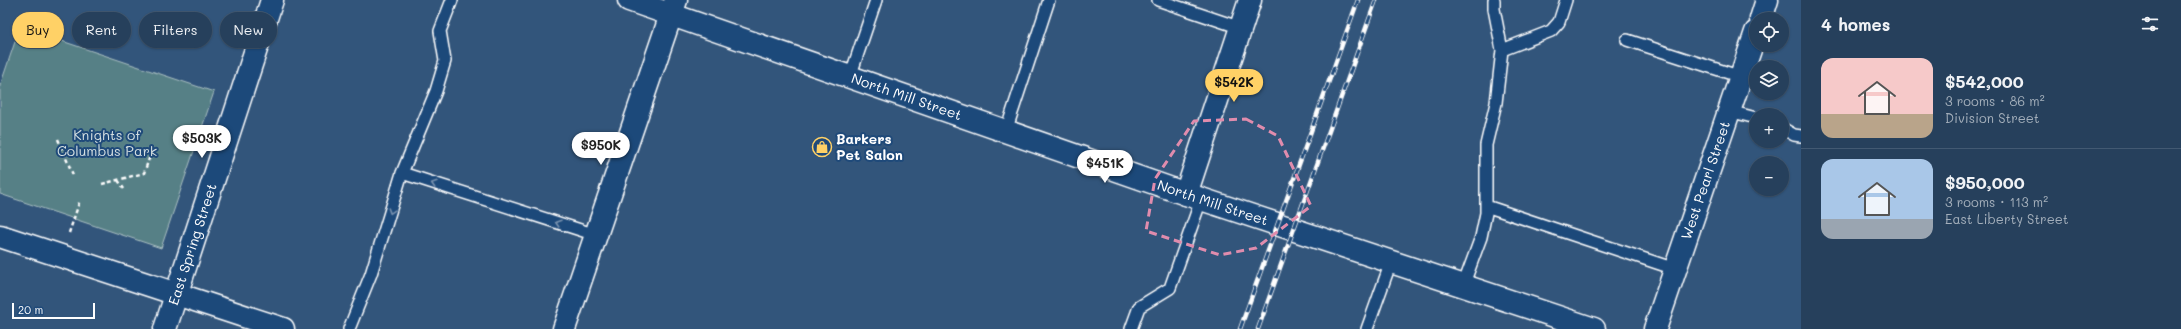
<!DOCTYPE html>
<meta charset="utf-8">
<style>
body{margin:0;font-family:Mali,sans-serif;background:#324b65;color:#f1f3f6;height:100vh;display:flex;flex-direction:column;font-size:15px;white-space:nowrap}
*{box-sizing:border-box;margin:0}
p{font-size:13px;color:#a4afbb}
.icon{flex:none;width:22px;height:22px;fill:none;stroke:currentColor;stroke-width:2;stroke-linecap:round;stroke-linejoin:round}
.map{position:relative;flex:1;overflow:hidden}
.sheet{display:flex;flex-direction:column;background:#26405c;width:380px}
.sheet>*{flex:none}
.top-card{position:absolute;left:12px;top:12px;width:380px;height:36px;display:flex;gap:8px}
.buttons{position:absolute;left:1749px;top:12px;display:grid;gap:8px}
.buttons a{display:grid;place-items:center;width:40px;height:40px;border-radius:50%;background:#26405c;box-shadow:0 1px 3px #0004,0 0 0 1px #425972;font-size:20px}
.scale{position:absolute;left:12px;bottom:10px;width:83px;box-sizing:border-box;padding-left:4px;border:2px solid #fff;border-top:0;font-size:11px;line-height:14px;white-space:nowrap;color:#fff;-webkit-text-stroke:3px #1f4a7a;paint-order:stroke}
.price{position:absolute;translate:-50% -34px;padding:0 9px;border-radius:14px;background:#fff;color:#222;font-size:13px;line-height:26px;filter:drop-shadow(0 1px 2px #0008)}
.price::after{content:'';position:absolute;left:50%;top:24px;width:12px;height:9px;margin-left:-6px;background:inherit;clip-path:polygon(0 0,100% 0,50% 100%)}
.price.current{background:#ffd166;color:#111}
ul{padding:0;list-style:none}
li{display:flex;align-items:center;gap:12px;height:100px;padding:0 20px}
li+li{border-top:1px solid #425972}
li span{display:grid;place-items:center;flex:none;width:112px;height:80px;border-radius:12px;color:#555}
li>.icon{margin-inline-start:auto}
span .icon{width:48px;height:48px;fill:#fffc;stroke-width:1}
li b{font-size:17px}
h2{display:flex;justify-content:space-between;align-items:center;height:48px;padding:0 20px;font-size:17px}
.pill{padding:0 14px;border-radius:18px;background:#26405c;box-shadow:0 1px 3px #0004,0 0 0 1px #425972;font-size:14px;line-height:36px}
.pill.current{background:#ffd166;color:#111}
main{display:flex;flex:1;min-height:0}
.map>svg:first-child{display:block}
.green{fill:#578086;stroke:#abc0c2}
.lines{fill:none;stroke-linecap:round;stroke-linejoin:round}
.lane-casing{stroke:#fff;stroke-width:14}
.street-casing{stroke:#fff;stroke-width:25}
.secondary-casing{stroke:#fff;stroke-width:25}
.path{stroke:#fff;stroke-width:2.5;stroke-dasharray:4 3;stroke-linecap:butt}
.lane{stroke:#1f4a7a;stroke-width:11}
.street{stroke:#1f4a7a;stroke-width:22}
.secondary{stroke:#1f4a7a;stroke-width:22}
.rail-casing{stroke:#fff;stroke-width:4.5}
.rail{stroke:#1f4a7a;stroke-width:3;stroke-dasharray:9;stroke-linecap:butt}
.oneway{stroke:#7992af}
.marked{fill:none;stroke:#e08cad;stroke-width:3;stroke-dasharray:8 5;stroke-linejoin:round}
.labels{text-anchor:middle;stroke-width:4;stroke-linejoin:round;paint-order:stroke}
.street-label{font-size:14px;fill:#fff;stroke:#1f4a7a}
.park-label{font-size:14px;fill:#d5dfe1;stroke:#1f4a7a}
.poi-label{font-size:14px;font-weight:bold;fill:#fff;stroke:#1f4a7a;text-anchor:start}
</style>
<main>
<div class="map">
<svg width="1801" height="329" viewBox="0 0 1801 329">
<rect width="100%" height="100%" fill="#32557b"/>
<filter id="ink" filterUnits="userSpaceOnUse"><feTurbulence type="fractalNoise" baseFrequency=".025" numOctaves="2"/><feDisplacementMap in="SourceGraphic" scale="8" xChannelSelector="R" yChannelSelector="G"/><feConvolveMatrix kernelMatrix="1 2 1 2 8 2 1 2 1" color-interpolation-filters="sRGB"/></filter>
<g filter="url(#ink)">
<path class="green" d="M20 27 214 92 161 248 0 194V86Z"/>
<g class="lines">
<defs>
<path id="lane" d="M1158 0 1241 28
M1627 40 1741 77
M1502 50 1551 31 1559 22 1566 0
M850 77 876 0
M1729 111 1756 118
M1782 128 1794 135 1801 136
M1006 131 1049 0
M402 173 596 235
M1486 206 1675 269
M1463 286 1481 237 1486 213V145L1496 103 1502 50 1494 9V0
M349 329 371 274 402 173 436 91 445 61 440 31 452 0
M1131 329 1139 307 1170 288 1201 200
M1367 329 1391 262"/>
<g id="street">
<path d="M1761 19 1767 0"/>
<path d="M1186 194 1250 0"/>
<path d="M0 236 283 329"/>
<path id="s1" d="M165 329 272 0"/>
<path d="M564 329 676 0"/>
<path id="s2" d="M1655 329 1756 32"/>
</g>
<g id="secondary">
<path id="s3" d="M629 0 1186 194 1594 329"/>
</g>
</defs>
<use href="#lane" class="lane-casing"/>
<use href="#street" class="street-casing"/>
<use href="#secondary" class="secondary-casing"/>
<path class="path" d="M58 139 73 175
M118 180 124 189
M102 184 144 173 152 150
M69 233 80 200"/>
<use href="#lane" class="lane"/>
<use href="#street" class="street"/>
<use href="#secondary" class="secondary"/>
<defs>
<path id="rail" d="M1240 329 1358 0
M1258 329 1376 0"/>
</defs>
<use href="#rail" class="rail-casing"/>
<use href="#rail" class="rail"/>
</g>
<defs><path id="oneway-chevron" d="M-2-3.5L2.5 0L-2 3.5" fill="none" stroke-width="1.6" stroke-linecap="round" stroke-linejoin="round"/></defs>
<g class="oneway">
<use href="#oneway-chevron" transform="translate(434 184) rotate(-162)"/>
<use href="#oneway-chevron" transform="translate(391 211) rotate(107)"/>
<use href="#oneway-chevron" transform="translate(558 223) rotate(-162)"/>
</g>
</g>
<path class="marked" d="M1246 119 1278 136 1311 206 1256 248 1220 255 1146 231 1155 179 1194 121Z"/>
<defs>
<symbol id="shop-ring" viewBox="-11 -11 22 22"><circle r="9.5" fill="#1f4a7a" stroke="#ffd166" stroke-width="1.5"/><path d="M-5-2.5h2.3a2.7 3.5 0 0 1 5.4 0H5L5.5 6h-11ZM-1.5-2.5h3a1.5 2.3 0 0 0-3 0Z" fill="#ffd166"/></symbol>
</defs>
<g fill-rule="evenodd">
<use href="#shop-ring" x="811" y="136" width="22" height="22"/>
</g>
<g class="labels">
<g class="street-label">
<text dy="5" stroke="none"><textPath href="#s3" startOffset="294">North Mill Street</textPath></text>
<text dy="5" stroke="none"><textPath href="#s2" startOffset="157">West Pearl Street</textPath></text>
<text dy="5" stroke="none"><textPath href="#s3" startOffset="618">North Mill Street</textPath></text>
<text dy="5" stroke="none"><textPath href="#s1" startOffset="89">East Spring Street</textPath></text>
</g>
<g class="park-label">
<text x="107" y="140">Knights of<tspan x="107" dy="16">Columbus Park</tspan></text>
</g>
<g class="poi-label">
<text x="836" y="144">Barkers<tspan x="836" dy="16">Pet Salon</tspan></text>
</g>
</g>
</svg>
<div class="buttons">
<a><svg class="icon" aria-label="locate" viewBox="0 0 24 24"><circle cx="12" cy="12" r="6"/><path d="M12 2v4M12 18v4M2 12h4M18 12h4"/></svg></a>
<a><svg class="icon" aria-label="layers" viewBox="0 0 24 24"><path d="M12 4l9 5-9 5-9-5zM3 14l9 5 9-5"/></svg></a>
<a>+</a>
<a>−</a>
</div>
<div class="scale">20 m</div>
<b class="price current" style="left:1234px;top:103px">$542K</b>
<b class="price" style="left:202px;top:159px">$503K</b>
<b class="price" style="left:601px;top:166px">$950K</b>
<b class="price" style="left:1105px;top:184px">$451K</b>
<div class="top-card">
<a class="pill current">Buy</a>
<a class="pill">Rent</a>
<a class="pill">Filters</a>
<a class="pill">New</a>
</div>
</div>
<section class="sheet">
<h2>4 homes<svg class="icon" aria-label="filters" viewBox="0 0 24 24"><path d="M4 7h16M4 17h16"/><circle cx="9" cy="7" r="2"/><circle cx="15" cy="17" r="2"/></svg></h2>
<ul>
<li><span style="background:linear-gradient(#f6c9c9 70%,#b9a48a 0)"><svg class="icon" aria-label="home" viewBox="0 0 24 24"><path d="M3 11l9-7 9 7M6 9v11h12V9"/></svg></span><div><b>$542,000</b><p>3 rooms · 86 m²</p><p>Division Street</p></div></li>
<li><span style="background:linear-gradient(#a9c7e8 75%,#9aa5b1 0)"><svg class="icon" aria-label="home" viewBox="0 0 24 24"><path d="M3 11l9-7 9 7M6 9v11h12V9"/></svg></span><div><b>$950,000</b><p>3 rooms · 113 m²</p><p>East Liberty Street</p></div></li>
</ul>
</section>
</main>
